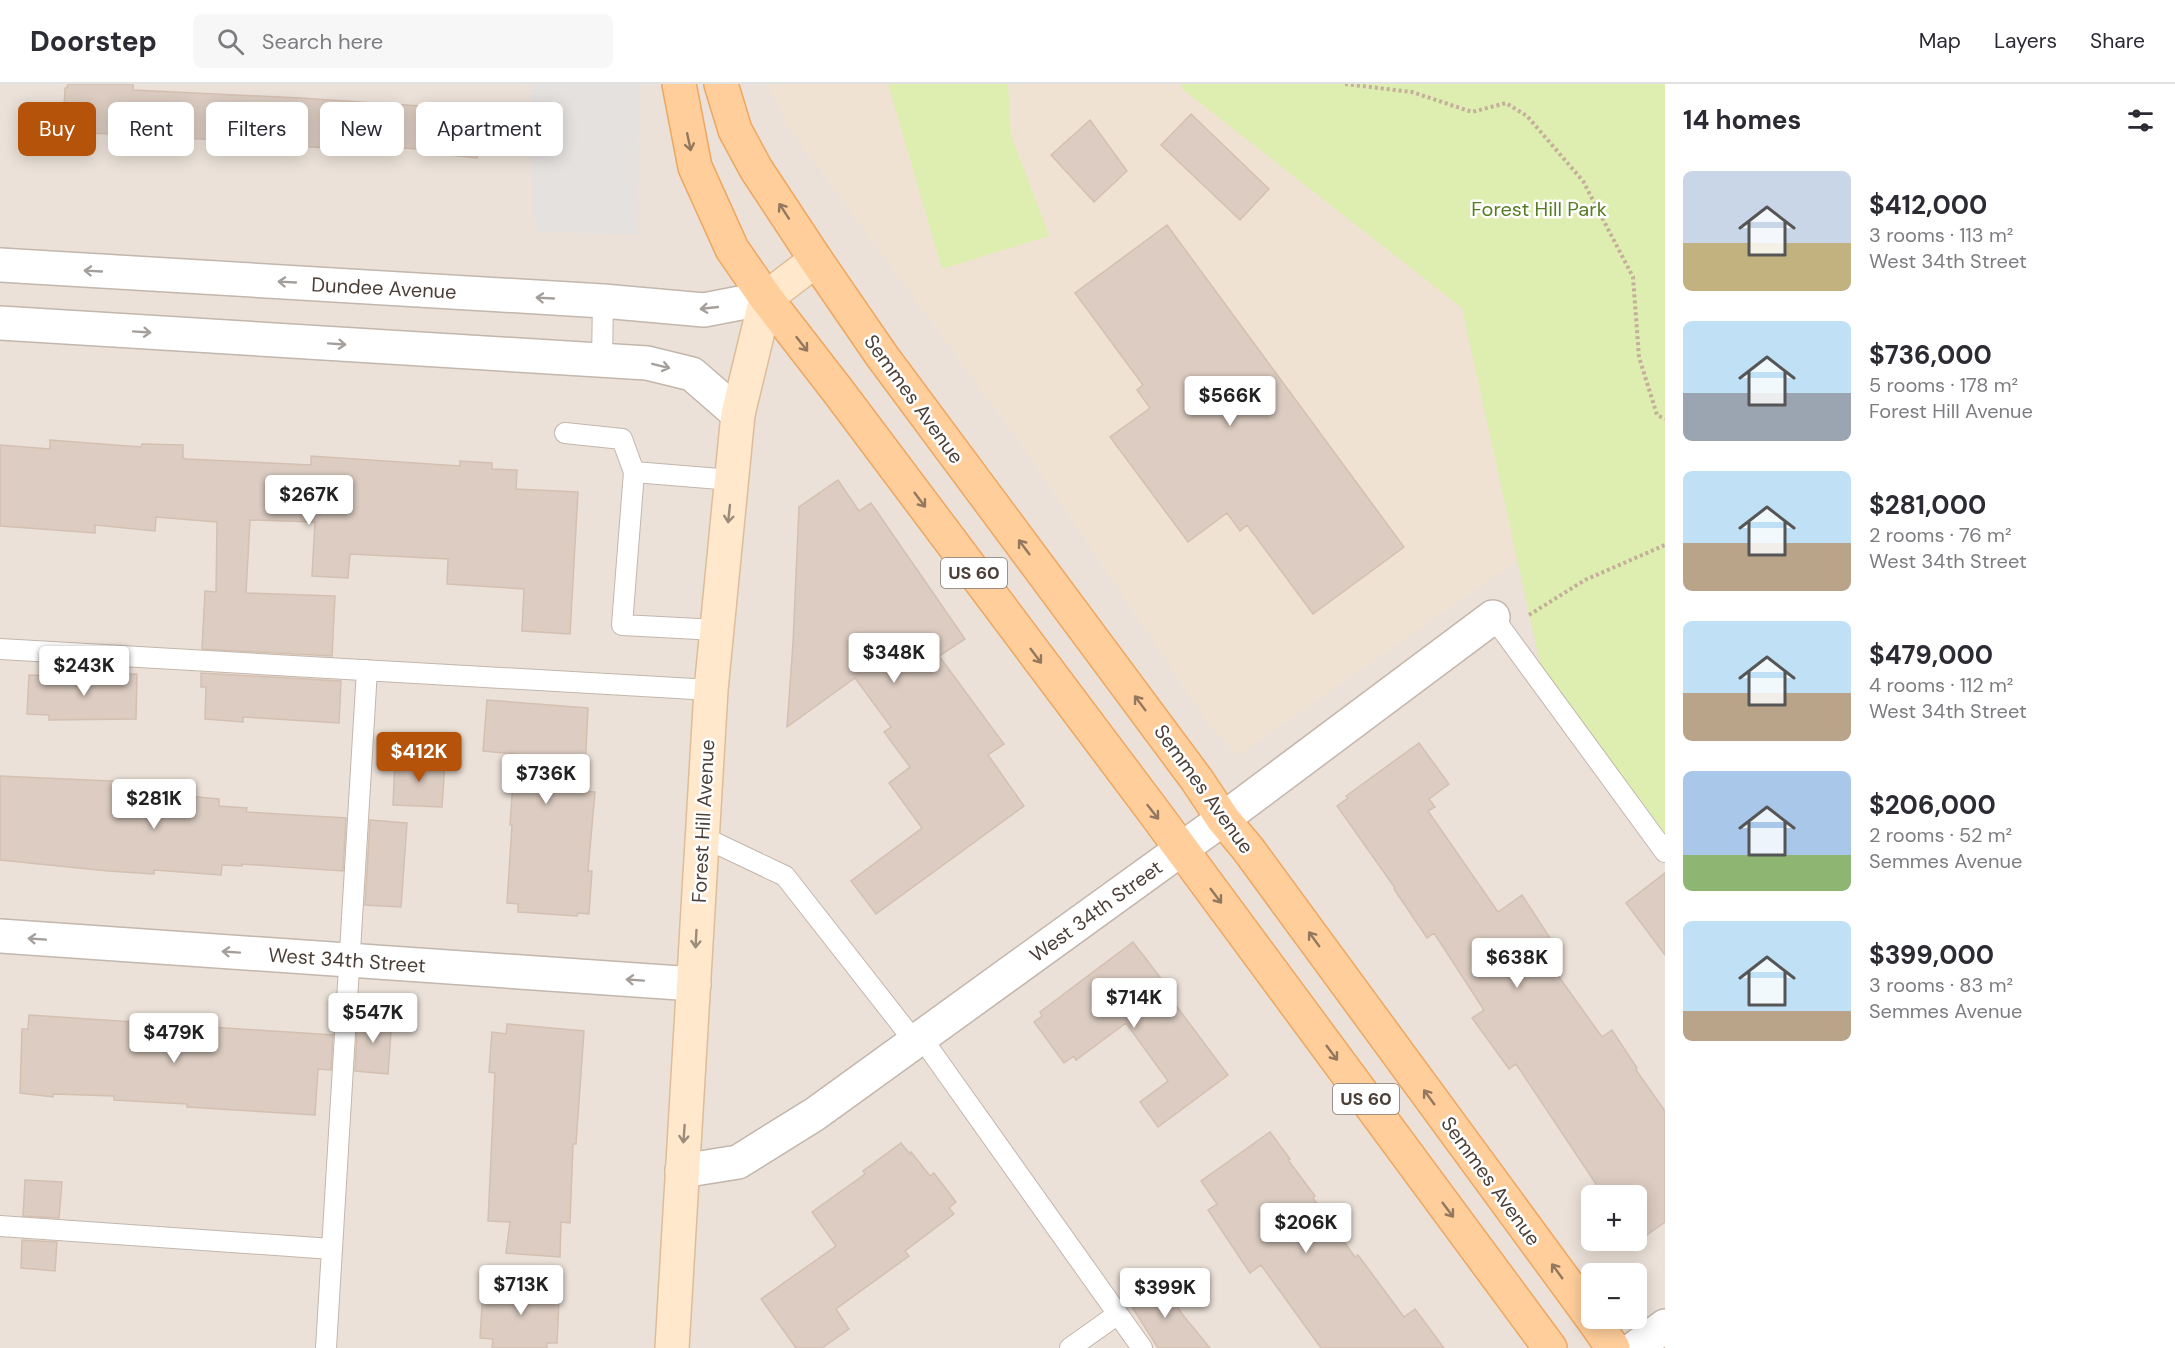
<!DOCTYPE html>
<meta charset="utf-8">
<style>
body{margin:0;font-family:"DM Sans",sans-serif;background:#f7f7f7;color:#2b2b33;height:100vh;display:flex;flex-direction:column;font-size:22px;white-space:nowrap}
*{box-sizing:border-box;margin:0}
p{font-size:20px;color:#7c7c81}
.icon{flex:none;width:33px;height:33px;fill:none;stroke:currentColor;stroke-width:2;stroke-linecap:round;stroke-linejoin:round}
.map{position:relative;flex:1;overflow:hidden}
.drawer{display:flex;flex-direction:column;background:#fff;width:510px}
.drawer>*{flex:none}
.hud{position:absolute;left:18px;top:18px;width:570px;height:54px;display:flex;gap:12px}
.tools{position:absolute;left:1581px;top:1101px;display:grid;gap:12px}
.tools a{display:grid;place-items:center;width:66px;height:66px;border-radius:9px;background:#fff;box-shadow:0 3px 15px #0003;font-size:30px}
.price{position:absolute;translate:-50% -51px;padding:0 14px;border-radius:6px;background:#fff;color:#222;font-size:20px;line-height:39px;filter:drop-shadow(0 2px 3px #0008)}
.price::after{content:'';position:absolute;left:50%;top:36px;width:18px;height:14px;margin-left:-9px;background:inherit;clip-path:polygon(0 0,100% 0,50% 100%)}
.price.selected{background:#b45309;color:#fff}
ul{padding:0;list-style:none}
li{display:flex;align-items:center;gap:18px;height:150px;padding:0 18px}
li span{display:grid;place-items:center;flex:none;width:168px;height:120px;border-radius:9px;color:#555}
li>.icon{margin-inline-start:auto}
span .icon{width:72px;height:72px;fill:#fffc;stroke-width:1}
li b{font-size:26px}
h2{display:flex;justify-content:space-between;align-items:center;height:72px;padding:0 18px;font-size:26px}
.pill{padding:0 21px;border-radius:9px;background:#fff;box-shadow:0 3px 15px #0003;font-size:21px;line-height:54px}
.pill.selected{background:#b45309;color:#fff}
header{display:flex;align-items:center;gap:36px;box-sizing:border-box;height:84px;padding:0 30px;background:#fff;border-bottom:2px solid #e1e1e2}
header strong{font-size:28px}
nav{display:flex;gap:33px;margin-inline-start:auto;font-size:21px}
.search{width:420px;height:54px;background:#f7f7f7;display:flex;align-items:center;gap:15px;box-sizing:border-box;padding:0 21px;border-radius:9px;color:#7c7c81;font-size:22px}
main{display:flex;flex:1;min-height:0}
.map>svg:first-child{display:block}
.residential{fill:#ebe1d8;fill-rule:evenodd}
.education{fill:#f0e2d3}
.green{fill:#deedb0}
.parking{fill:#e5e1df}
.building{fill:#dcccc1;stroke:#d4c0b1;stroke-width:1.5}
.lines{fill:none;stroke-linecap:round;stroke-linejoin:round}
.lane-casing{stroke:#c3b6ac;stroke-width:22}
.street-casing{stroke:#c3b6ac;stroke-width:36}
.secondary-casing{stroke:#ddbd99;stroke-width:36}
.primary-casing{stroke:#eea760;stroke-width:36}
.path{stroke:#c6ae9c;stroke-width:4;stroke-dasharray:3 3;stroke-linecap:butt}
.lane{stroke:#fff;stroke-width:20}
.street{stroke:#fff;stroke-width:33}
.secondary{stroke:#ffe8cb;stroke-width:33}
.primary{stroke:#ffce9a;stroke-width:33}
.oneway{stroke:#93785f}
.oneway2{stroke:#a59f9b}
.oneway3{stroke:#9c8b7a}
.labels{text-anchor:middle;stroke-width:5;stroke-linejoin:round;paint-order:stroke}
.shield{fill:#fff;stroke:#817973;stroke-width:1.5}
.shield-label{font-size:18px;font-weight:bold;fill:#4b3f37}
.park-label{font-size:20px;fill:#577d23;stroke:#fff}
.street-label{font-size:20px;fill:#4b3f37;stroke:#fff}
</style>
<header>
<strong>Doorstep</strong>
<div class="search"><svg class="icon" aria-label="search" viewBox="0 0 24 24"><circle cx="10" cy="10" r="6"/><path d="M15 15l6 6"/></svg>Search here</div>
<nav><a>Map</a><a>Layers</a><a>Share</a></nav>
</header>
<main>
<div class="map">
<svg width="1665" height="1264" viewBox="0 0 1665 1264">
<rect width="100%" height="100%" fill="#f6f0ea"/>
<path class="residential" d="M0 0H1665V1264H0ZM1592 1112H1636V1156H1592ZM1592 1190H1636V1234H1592Z"/>
<path class="education" d="M768 0H1181V4L1462 224 1518 476 1237 672 1209 641 1026 367 785 38Z"/>
<path class="green" d="M888 0H1008L1011 51 1049 152 942 185Z
M1181 0H1665V773L1543 593 1462 224 1181 4Z"/>
<path class="parking" d="M532 0H639L638 151 535 147 530 58Z"/>
<path class="building" d="M68 0H130L133 1V6L300 14 480 26 477 74 431 69V66L363 61 362 66 297 62V59L179 54V52L84 49V47L63 46 65 4H67Z
M1191 30 1269 105 1240 136 1161 61Z
M1090 36 1127 87 1094 118 1051 71Z
M1167 141 1404 463 1313 530 1247 441 1240 447 1227 429 1188 458 1110 353 1150 324 1137 306 1143 301 1075 209Z
M50 356 141 363 142 360 183 361V374L186 375 311 381V372L460 382V377L492 379V385L517 386 516 405 578 408 570 550 522 547 524 505 447 500 448 475 350 470 348 494 312 492 315 438 250 436 246 509 335 512 332 572 202 565 205 507 216 508 217 438 156 433 155 447 95 441V449L0 442V361L50 365Z
M838 396 859 427 871 419 965 555 939 572 1004 660 988 671 1024 722 876 830 851 797 922 744 889 699 910 683 884 648 891 643 855 594 787 643 793 559 799 423Z
M201 589 341 597 339 639 243 633V638L205 635 206 603H201Z
M137 590 136 635 49 636V631L27 630 29 591 79 593V591Z
M487 616 588 624 584 707 595 708 588 787H592L589 830 578 829 577 832 518 828V820L507 819 512 741H510L515 670 483 667Z
M1419 659 1449 700 1429 715 1435 723 1428 727 1498 828 1522 811 1552 857 1539 865 1602 953 1612 946 1637 984 1636 986 1665 1027V1138L1634 1160 1632 1156H1636V1112H1604L1516 980 1509 985 1472 934 1484 926 1434 849 1427 854 1394 805 1395 804 1337 722 1348 714 1346 712Z
M395 675 445 677 442 723 393 721Z
M0 692 154 699 153 709 219 715V722L247 724 246 728 346 734 343 787 242 780V782L222 781 221 791 154 786V790L108 787 0 776Z
M370 736 407 739 401 823 365 821Z
M1665 789V871L1626 819Z
M1133 858 1169 905 1166 908 1228 991 1158 1043 1140 1018 1168 997 1126 939 1076 976 1074 972 1064 979 1034 938 1042 932 1040 928Z
M29 931 333 951 331 986 318 985 315 1031 187 1023V1020L114 1016V1012L53 1010V1013L20 1009 22 945H28Z
M358 931 392 933 388 990 355 987Z
M507 940 584 947 576 1060H573L570 1139 561 1138 560 1173 506 1169 510 1138 488 1137 495 989 489 988 492 948 506 950Z
M1270 1048 1290 1075 1288 1076 1315 1112 1313 1114 1355 1173 1358 1171 1404 1233 1415 1225 1444 1264H1321L1261 1181 1250 1189 1208 1126 1217 1120 1201 1097Z
M901 1059 910 1070 911 1068 930 1092 934 1089 956 1118 949 1124 954 1130 905 1167 909 1172 836 1225 849 1245 822 1264H796L761 1215 836 1162 812 1128 865 1090 863 1087Z
M25 1096 62 1098 59 1134 23 1132Z
M22 1156 57 1158 55 1187 21 1184Z
M1160 1194 1182 1230 1210 1264H1158L1127 1215Z
M560 1197 557 1259H547V1264H492L493 1255 480 1254 483 1205Z"/>
<g class="lines">
<defs>
<path id="lane" d="M602 277 603 217
M565 349 622 355 634 388
M1493 533 1665 768
M717 546 622 541 634 388 732 396
M0 565 711 606
M703 753 785 792 915 958
M921 953 1142 1264
M0 1142 332 1165
M326 1264 367 586
M1070 1264 1118 1230"/>
<path id="street" d="M0 181 603 217 704 226 766 214
M0 239 647 279 692 290 738 330
M0 852 694 900
M682 1087 738 1078 815 1030 1223 735 1493 533
M1635 1264 1665 1242"/>
<path id="secondary" d="M672 1264 711 606 738 330 766 214 816 176"/>
<path id="primary" d="M679 0 695 83 732 165 766 214 838 307 1154 728 1550 1264
M721 0 735 46 756 85 816 176 882 272 1197 696 1223 735 1248 765 1592 1234
M1592 1234 1613 1264"/>
</defs>
<use href="#lane" class="lane-casing"/>
<use href="#street" class="street-casing"/>
<use href="#secondary" class="secondary-casing"/>
<use href="#primary" class="primary-casing"/>
<path class="path" d="M1345 0 1412 8 1472 28 1506 19 1527 32 1583 97 1633 193 1639 273 1657 331 1665 335
M1529 531 1585 496 1665 461"/>
<use href="#lane" class="lane"/>
<use href="#street" class="street"/>
<use href="#secondary" class="secondary"/>
<use href="#primary" class="primary"/>
</g>
<defs><path id="oneway-shaft" d="M-6 0H5M1.5-3L5.5 0L1.5 3" fill="none" stroke-width="1.6" stroke-linecap="round" stroke-linejoin="round" transform="scale(1.5)"/></defs>
<g class="oneway">
<use href="#oneway-shaft" transform="translate(689 58) rotate(78)"/>
<use href="#oneway-shaft" transform="translate(784 127) rotate(-123)"/>
<use href="#oneway-shaft" transform="translate(802 260) rotate(52)"/>
<use href="#oneway-shaft" transform="translate(920 416) rotate(53)"/>
<use href="#oneway-shaft" transform="translate(1024 463) rotate(-127)"/>
<use href="#oneway-shaft" transform="translate(1036 572) rotate(53)"/>
<use href="#oneway-shaft" transform="translate(1140 619) rotate(-127)"/>
<use href="#oneway-shaft" transform="translate(1153 728) rotate(52)"/>
<use href="#oneway-shaft" transform="translate(1216 812) rotate(53)"/>
<use href="#oneway-shaft" transform="translate(1314 855) rotate(-126)"/>
<use href="#oneway-shaft" transform="translate(1332 969) rotate(53)"/>
<use href="#oneway-shaft" transform="translate(1429 1013) rotate(-126)"/>
<use href="#oneway-shaft" transform="translate(1448 1126) rotate(53)"/>
<use href="#oneway-shaft" transform="translate(1557 1187) rotate(-126)"/>
</g>
<g class="oneway2">
<use href="#oneway-shaft" transform="translate(93 187) rotate(-177)"/>
<use href="#oneway-shaft" transform="translate(287 198) rotate(-177)"/>
<use href="#oneway-shaft" transform="translate(545 214) rotate(-177)"/>
<use href="#oneway-shaft" transform="translate(709 224) rotate(174)"/>
<use href="#oneway-shaft" transform="translate(142 248) rotate(4)"/>
<use href="#oneway-shaft" transform="translate(337 260) rotate(4)"/>
<use href="#oneway-shaft" transform="translate(661 282) rotate(14)"/>
<use href="#oneway-shaft" transform="translate(37 855) rotate(-176)"/>
<use href="#oneway-shaft" transform="translate(231 868) rotate(-176)"/>
<use href="#oneway-shaft" transform="translate(635 896) rotate(-176)"/>
</g>
<g class="oneway3">
<use href="#oneway-shaft" transform="translate(729 430) rotate(96)"/>
<use href="#oneway-shaft" transform="translate(696 855) rotate(93)"/>
<use href="#oneway-shaft" transform="translate(684 1050) rotate(94)"/>
</g>
<g class="labels">
<g class="shield">
<rect x="941" y="474" width="66" height="30" rx="4.5"/>
<rect x="1333" y="1000" width="66" height="30" rx="4.5"/>
</g>
<g class="shield-label">
<text x="974" y="495">US 60</text>
<text x="1366" y="1021">US 60</text>
</g>
<g class="park-label">
<text x="1539" y="132">Forest Hill Park</text>
</g>
<g class="street-label">
<text transform="translate(384 204) rotate(3)" y="7">Dundee Avenue</text>
<text transform="translate(914 315) rotate(54)" y="7">Semmes Avenue</text>
<text transform="translate(1204 705) rotate(54)" y="7">Semmes Avenue</text>
<text transform="translate(703 737) rotate(-87)" y="7">Forest Hill Avenue</text>
<text transform="translate(1096 827) rotate(-36)" y="7">West 34th Street</text>
<text transform="translate(347 876) rotate(4)" y="7">West 34th Street</text>
<text transform="translate(1491 1097) rotate(54)" y="7">Semmes Avenue</text>
</g>
</g>
</svg>
<div class="tools">
<a>+</a>
<a>−</a>
</div>
<b class="price" style="left:1230px;top:343px">$566K</b>
<b class="price" style="left:309px;top:442px">$267K</b>
<b class="price" style="left:894px;top:600px">$348K</b>
<b class="price" style="left:84px;top:613px">$243K</b>
<b class="price selected" style="left:419px;top:699px">$412K</b>
<b class="price" style="left:546px;top:721px">$736K</b>
<b class="price" style="left:154px;top:746px">$281K</b>
<b class="price" style="left:1517px;top:905px">$638K</b>
<b class="price" style="left:1134px;top:945px">$714K</b>
<b class="price" style="left:373px;top:960px">$547K</b>
<b class="price" style="left:174px;top:980px">$479K</b>
<b class="price" style="left:1306px;top:1170px">$206K</b>
<b class="price" style="left:521px;top:1232px">$713K</b>
<b class="price" style="left:1165px;top:1235px">$399K</b>
<div class="hud">
<a class="pill selected">Buy</a>
<a class="pill">Rent</a>
<a class="pill">Filters</a>
<a class="pill">New</a>
<a class="pill">Apartment</a>
</div>
</div>
<section class="drawer">
<h2>14 homes<svg class="icon" aria-label="filters" viewBox="0 0 24 24"><path d="M4 7h16M4 17h16"/><circle cx="9" cy="7" r="2"/><circle cx="15" cy="17" r="2"/></svg></h2>
<ul>
<li><span style="background:linear-gradient(#c9d6e8 60%,#c2b280 0)"><svg class="icon" aria-label="home" viewBox="0 0 24 24"><path d="M3 11l9-7 9 7M6 9v11h12V9"/></svg></span><div><b>$412,000</b><p>3 rooms · 113 m²</p><p>West 34th Street</p></div></li>
<li><span style="background:linear-gradient(#bfe0f5 60%,#9aa5b1 0)"><svg class="icon" aria-label="home" viewBox="0 0 24 24"><path d="M3 11l9-7 9 7M6 9v11h12V9"/></svg></span><div><b>$736,000</b><p>5 rooms · 178 m²</p><p>Forest Hill Avenue</p></div></li>
<li><span style="background:linear-gradient(#bfe0f5 60%,#b9a48a 0)"><svg class="icon" aria-label="home" viewBox="0 0 24 24"><path d="M3 11l9-7 9 7M6 9v11h12V9"/></svg></span><div><b>$281,000</b><p>2 rooms · 76 m²</p><p>West 34th Street</p></div></li>
<li><span style="background:linear-gradient(#bfe0f5 60%,#b9a48a 0)"><svg class="icon" aria-label="home" viewBox="0 0 24 24"><path d="M3 11l9-7 9 7M6 9v11h12V9"/></svg></span><div><b>$479,000</b><p>4 rooms · 112 m²</p><p>West 34th Street</p></div></li>
<li><span style="background:linear-gradient(#a9c7e8 70%,#8fb573 0)"><svg class="icon" aria-label="home" viewBox="0 0 24 24"><path d="M3 11l9-7 9 7M6 9v11h12V9"/></svg></span><div><b>$206,000</b><p>2 rooms · 52 m²</p><p>Semmes Avenue</p></div></li>
<li><span style="background:linear-gradient(#bfe0f5 75%,#b9a48a 0)"><svg class="icon" aria-label="home" viewBox="0 0 24 24"><path d="M3 11l9-7 9 7M6 9v11h12V9"/></svg></span><div><b>$399,000</b><p>3 rooms · 83 m²</p><p>Semmes Avenue</p></div></li>
</ul>
</section>
</main>
